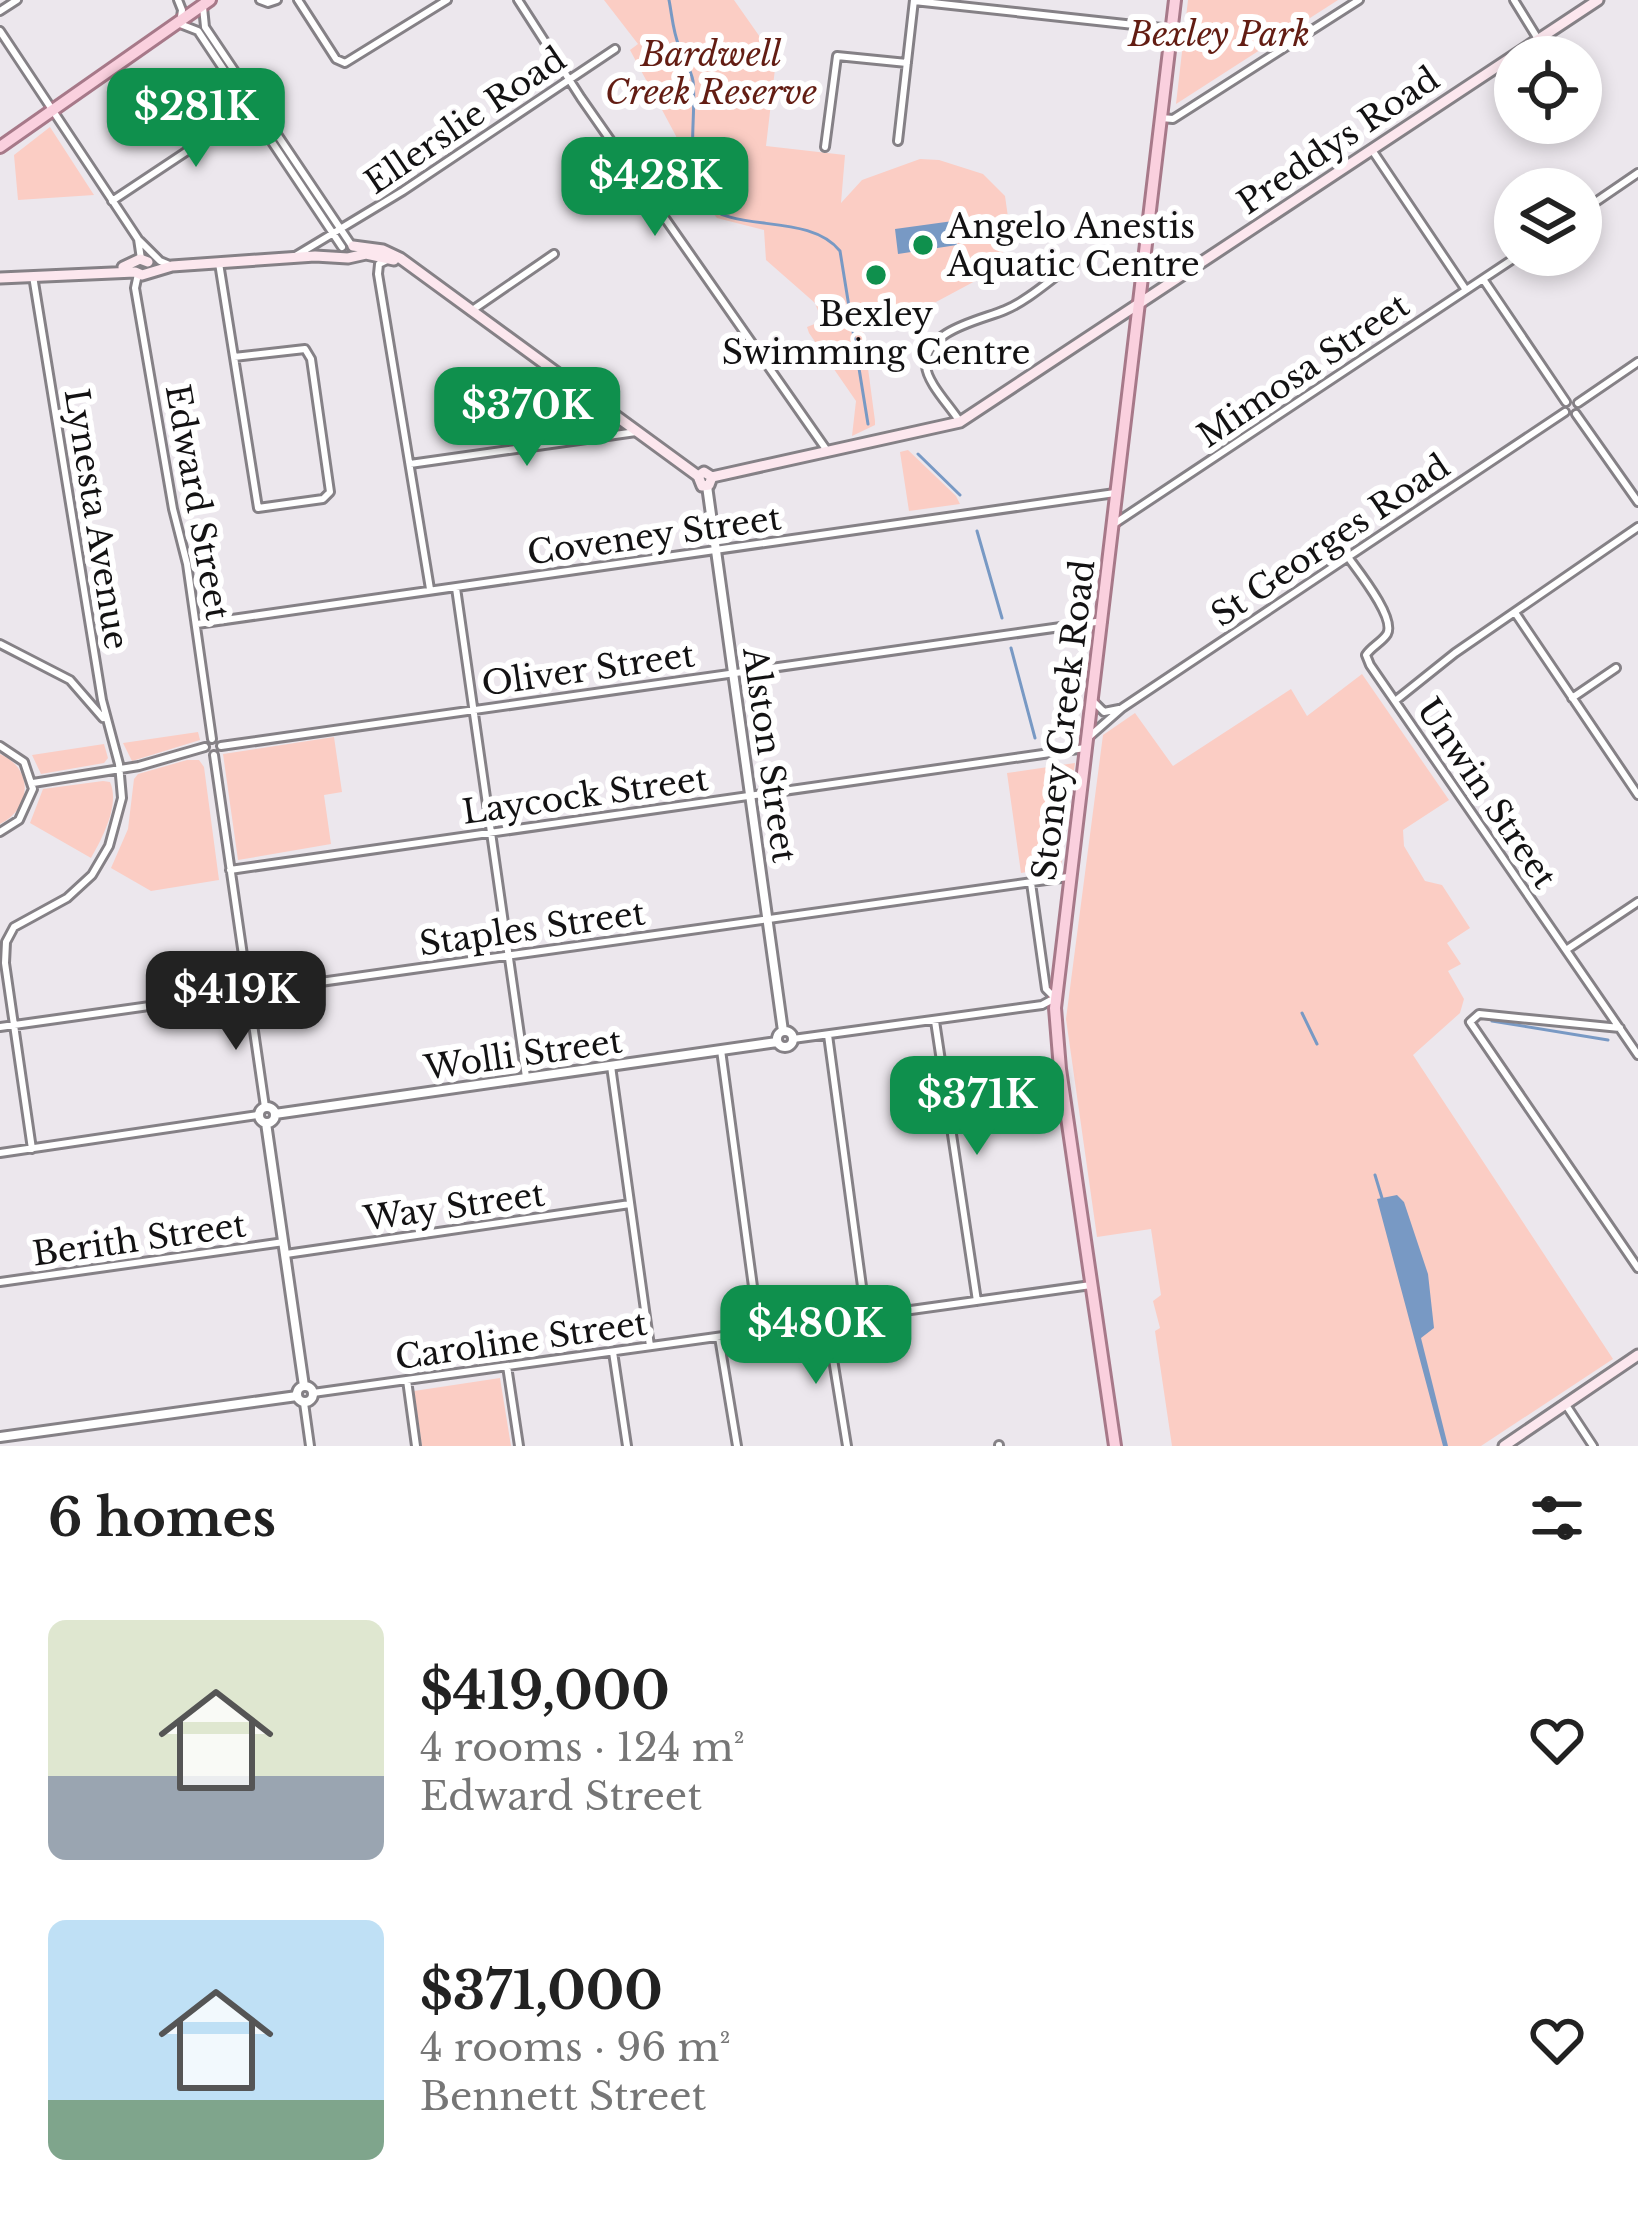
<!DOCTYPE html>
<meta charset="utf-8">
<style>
body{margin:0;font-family:"Libre Baskerville",serif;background:#f2f2f2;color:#222;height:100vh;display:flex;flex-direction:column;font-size:45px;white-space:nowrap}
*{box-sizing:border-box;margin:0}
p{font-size:39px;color:#767676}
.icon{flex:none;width:66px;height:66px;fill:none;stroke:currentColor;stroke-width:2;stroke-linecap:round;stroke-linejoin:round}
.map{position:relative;height:1446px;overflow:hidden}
.details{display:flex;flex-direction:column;background:#fff;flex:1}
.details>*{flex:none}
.fabs{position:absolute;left:1494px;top:36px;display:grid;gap:24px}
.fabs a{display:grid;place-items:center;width:108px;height:108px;border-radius:50%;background:#fff;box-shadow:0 6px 18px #0003;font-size:60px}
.price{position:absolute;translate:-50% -102px;padding:0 27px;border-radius:24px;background:#0f904d;color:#fff;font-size:39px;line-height:78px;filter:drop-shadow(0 3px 6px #0008)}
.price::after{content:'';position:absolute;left:50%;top:72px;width:36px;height:27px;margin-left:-18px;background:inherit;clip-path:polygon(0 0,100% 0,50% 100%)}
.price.active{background:#222;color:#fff}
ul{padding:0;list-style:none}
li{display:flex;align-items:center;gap:36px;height:300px;padding:0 48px}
li span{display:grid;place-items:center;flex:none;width:336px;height:240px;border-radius:18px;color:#555}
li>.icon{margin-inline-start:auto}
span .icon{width:144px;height:144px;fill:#fffc;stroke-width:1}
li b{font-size:51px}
h2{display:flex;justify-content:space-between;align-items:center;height:144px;padding:0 48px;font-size:51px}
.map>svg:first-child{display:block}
.green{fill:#fbcdc4}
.water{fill:#7899c4}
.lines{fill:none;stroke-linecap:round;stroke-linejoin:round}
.stream{stroke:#7899c4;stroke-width:3}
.minor-casing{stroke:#858186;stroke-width:12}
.tertiary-casing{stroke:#858186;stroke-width:14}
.secondary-casing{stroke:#858186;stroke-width:15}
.primary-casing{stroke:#a77989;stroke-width:16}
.minor{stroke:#fff;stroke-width:6}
.tertiary{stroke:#fff;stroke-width:8}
.secondary{stroke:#fce7ee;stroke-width:9}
.primary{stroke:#fad0de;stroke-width:10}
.poi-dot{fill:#0f904d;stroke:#fff;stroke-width:4.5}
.labels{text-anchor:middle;stroke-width:12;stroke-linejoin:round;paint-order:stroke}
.park-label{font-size:33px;font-style:italic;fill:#631d13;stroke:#fff}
.street-label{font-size:33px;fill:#131213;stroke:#fff}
.poi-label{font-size:33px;fill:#131213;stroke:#fff;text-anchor:start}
</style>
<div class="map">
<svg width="1638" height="1446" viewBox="0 0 1638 1446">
<rect width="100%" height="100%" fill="#ece7ed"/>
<path class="green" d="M604 0H734L776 60 766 146 845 155 841 203 862 180 920 159 939 160 983 174 1005 196 1008 217 1003 252 992 272 908 317 862 323 875 421V425L852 436 856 401 809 333 807 327 822 321 815 303 766 260 764 230 717 218 686 180 676 136 630 50 638 44Z
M1188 0H1338L1176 104Z
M50 127 94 195 18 200 14 155Z
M908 450 956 496 960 504 909 511 900 452Z
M1362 674 1449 800 1403 830 1404 846 1425 881 1442 885 1470 928 1447 943 1461 964 1448 971 1464 999 1460 1013 1413 1055 1613 1359 1481 1446H1172L1155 1331 1160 1328 1153 1301 1161 1295 1151 1229 1097 1237 1066 1019 1103 735 1135 713 1173 766 1291 689 1307 716Z
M198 732 200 740 132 761 123 743Z
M334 737 342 792 324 795 331 844 238 860 223 754Z
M104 744 108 758 104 763 41 774 32 755Z
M0 754C34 769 32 808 0 824Z
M187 760H199L204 767 219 880 151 891 111 868 128 829 134 779 138 774Z
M1075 763 1061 866 1021 873 1007 773Z
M103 781 110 782C120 804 103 837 91 858L30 823 43 789Z
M500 1378 511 1446H422L414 1391Z"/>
<path class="water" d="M953 221 957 245 898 254 895 229Z
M1397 1195 1404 1202 1428 1274 1434 1328 1421 1338 1448 1446H1443L1377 1199Z"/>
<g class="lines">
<path class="stream" d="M669 0C672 15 673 32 679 46 683 58 691 69 693 81 697 113 684 174 704 201 729 235 808 211 840 251L868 424
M918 454 960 495
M977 531 1002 618
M1011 648 1035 738
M1302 1013 1317 1044
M1492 1021 1608 1040
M1375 1175 1382 1198"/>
<defs>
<path id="minor" d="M178 0 182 10 180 24 198 31 342 247
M260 0 268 3 277 0
M298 0 336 59 345 63 447 0
M518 0 581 98 828 452
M1514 0 1538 39
M914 1 1171 29
M203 7 205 27 352 246
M0 11 17 0
M0 31 138 239 141 259
M1161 118 1173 119 1359 0
M898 141 914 0
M825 147 837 56 907 63
M1372 150 1466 290
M112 201 249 110
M1581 212 1638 173
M140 241 160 261 172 266
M297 255 403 191 615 49
M387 260 379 264 378 274 430 589
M219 263 258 508 323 499 330 492 311 359 305 349 234 357
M138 274 135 288 173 509 187 564 212 739
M1483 279 1566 402
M471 311 554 254
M1578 403 1638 362
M1576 414 1638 502
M960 422C951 407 927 383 926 366 924 330 982 320 1005 310 1029 300 1052 278 1074 263
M410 464 636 432
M1114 524 1519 255
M1348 557C1358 571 1396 618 1387 634 1382 642 1371 647 1366 655L1370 665 1638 1055
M456 588 526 1077
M1516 614 1638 795
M197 624 1115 493
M0 644 70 680 103 718
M1572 698 1616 668
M1395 701 1455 653 1638 527
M1095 703 1104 712 1119 709
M1090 736 1122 708 1565 412
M0 746 24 762 33 789 19 820 0 832
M221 746 1103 621
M214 755 265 1107
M33 783 139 766 205 747
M230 870 1085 748
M1566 950 1638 902
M935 1021 977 1301
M0 1027 1068 877
M1620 1028 1479 1014 1470 1022 1638 1268
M828 1035 866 1316
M793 1039 1042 1005 1055 998 1046 989 1031 883
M721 1050 759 1331
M611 1066 650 1346
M32 1149 5 963 6 942 14 927 67 898 92 875 109 846 122 798 119 764 102 700 33 276
M0 1153 258 1115
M286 1254 630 1204
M0 1282 284 1242
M827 1322 847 1446
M719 1337 737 1446
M613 1352 627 1446
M507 1366 519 1446
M407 1380 416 1446
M313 1393 1091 1285
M304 1403 310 1446
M1566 1405 1593 1446
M999 1445V1446"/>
<path id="tertiary" d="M707 486 783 1031
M777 1039a8 8 0 1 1 16 0a8 8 0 1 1-16 0Z
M259 1115a8 8 0 1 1 16 0a8 8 0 1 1-16 0Z
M275 1114 777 1042
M266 1123 304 1386
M297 1394a8 8 0 1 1 16 0a8 8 0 1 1-16 0Z
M0 1437 297 1396"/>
<path id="secondary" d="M353 246 383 250 400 258 698 476 702 486 709 485 712 477
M123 267 140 259 148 262
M135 272 142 275 172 266 315 256 348 258 366 254 394 260
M0 278 135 272
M698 476 704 472 712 477 960 422 1598 0
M1504 1446 1638 1355"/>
<path id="primary" d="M0 147 210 0
M1115 1446 1060 1069 1055 1008 1175 0"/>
</defs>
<use href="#minor" class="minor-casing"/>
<use href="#tertiary" class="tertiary-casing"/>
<use href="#secondary" class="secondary-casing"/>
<use href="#primary" class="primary-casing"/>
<use href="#minor" class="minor"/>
<use href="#tertiary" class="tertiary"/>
<use href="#secondary" class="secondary"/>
<use href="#primary" class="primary"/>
</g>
<g class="poi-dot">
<circle cx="923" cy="245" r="12"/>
<circle cx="876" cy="275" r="12"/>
</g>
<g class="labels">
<g class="park-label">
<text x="1219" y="46">Bexley Park</text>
<text x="711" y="66">Bardwell<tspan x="711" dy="38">Creek Reserve</tspan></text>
</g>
<g class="street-label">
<text transform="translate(465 120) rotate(-34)" y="12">Ellerslie Road</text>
<text transform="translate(1338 140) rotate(-34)" y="12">Preddys Road</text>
<text transform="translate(1303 370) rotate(-34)" y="12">Mimosa Street</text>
<text transform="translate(198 502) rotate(80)" y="12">Edward Street</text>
<text transform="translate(97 519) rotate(81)" y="12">Lynesta Avenue</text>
<text transform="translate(654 535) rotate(-8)" y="12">Coveney Street</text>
<text transform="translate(1330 540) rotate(-34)" y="12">St Georges Road</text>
<text transform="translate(588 669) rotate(-8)" y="12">Oliver Street</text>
<text transform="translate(1063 720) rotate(-83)" y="12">Stoney Creek Road</text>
<text transform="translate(770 755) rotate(82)" y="12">Alston Street</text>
<text transform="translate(1487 793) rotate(56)" y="12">Unwin Street</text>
<text transform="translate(585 795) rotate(-8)" y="12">Laycock Street</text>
<text transform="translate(532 928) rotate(-8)" y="12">Staples Street</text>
<text transform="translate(523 1054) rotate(-8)" y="12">Wolli Street</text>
<text transform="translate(454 1206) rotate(-8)" y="12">Way Street</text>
<text transform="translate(139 1239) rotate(-8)" y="12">Berith Street</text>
<text transform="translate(521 1340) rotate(-8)" y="12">Caroline Street</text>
</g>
<g class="poi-label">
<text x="947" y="238">Angelo Anestis<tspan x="947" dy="38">Aquatic Centre</tspan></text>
<text x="876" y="326" text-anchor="middle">Bexley<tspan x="876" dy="38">Swimming Centre</tspan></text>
</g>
</g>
</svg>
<div class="fabs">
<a><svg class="icon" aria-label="locate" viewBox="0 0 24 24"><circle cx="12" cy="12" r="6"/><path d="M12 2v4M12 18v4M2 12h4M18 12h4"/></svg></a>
<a><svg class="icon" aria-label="layers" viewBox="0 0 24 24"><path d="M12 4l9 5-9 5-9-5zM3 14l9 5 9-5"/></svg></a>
</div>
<b class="price" style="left:196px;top:170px">$281K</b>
<b class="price" style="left:655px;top:239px">$428K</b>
<b class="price" style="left:527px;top:469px">$370K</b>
<b class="price active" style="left:236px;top:1053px">$419K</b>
<b class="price" style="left:977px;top:1158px">$371K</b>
<b class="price" style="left:816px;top:1387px">$480K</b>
</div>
<section class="details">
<h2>6 homes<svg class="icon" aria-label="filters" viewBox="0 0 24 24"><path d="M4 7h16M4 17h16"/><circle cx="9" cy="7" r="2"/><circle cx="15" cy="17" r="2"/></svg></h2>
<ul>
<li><span style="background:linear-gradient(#dfe7d0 65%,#9aa5b1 0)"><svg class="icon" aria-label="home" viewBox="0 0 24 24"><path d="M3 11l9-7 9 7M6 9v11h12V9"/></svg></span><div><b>$419,000</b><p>4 rooms · 124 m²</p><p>Edward Street</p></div><svg class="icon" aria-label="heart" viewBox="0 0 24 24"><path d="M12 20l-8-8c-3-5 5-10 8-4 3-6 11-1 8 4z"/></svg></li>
<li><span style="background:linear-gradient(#bfe0f5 75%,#7fa58c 0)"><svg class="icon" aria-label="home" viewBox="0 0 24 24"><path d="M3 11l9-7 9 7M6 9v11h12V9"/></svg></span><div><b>$371,000</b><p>4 rooms · 96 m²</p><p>Bennett Street</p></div><svg class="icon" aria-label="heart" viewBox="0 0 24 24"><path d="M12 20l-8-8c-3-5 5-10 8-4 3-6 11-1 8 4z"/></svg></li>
</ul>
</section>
